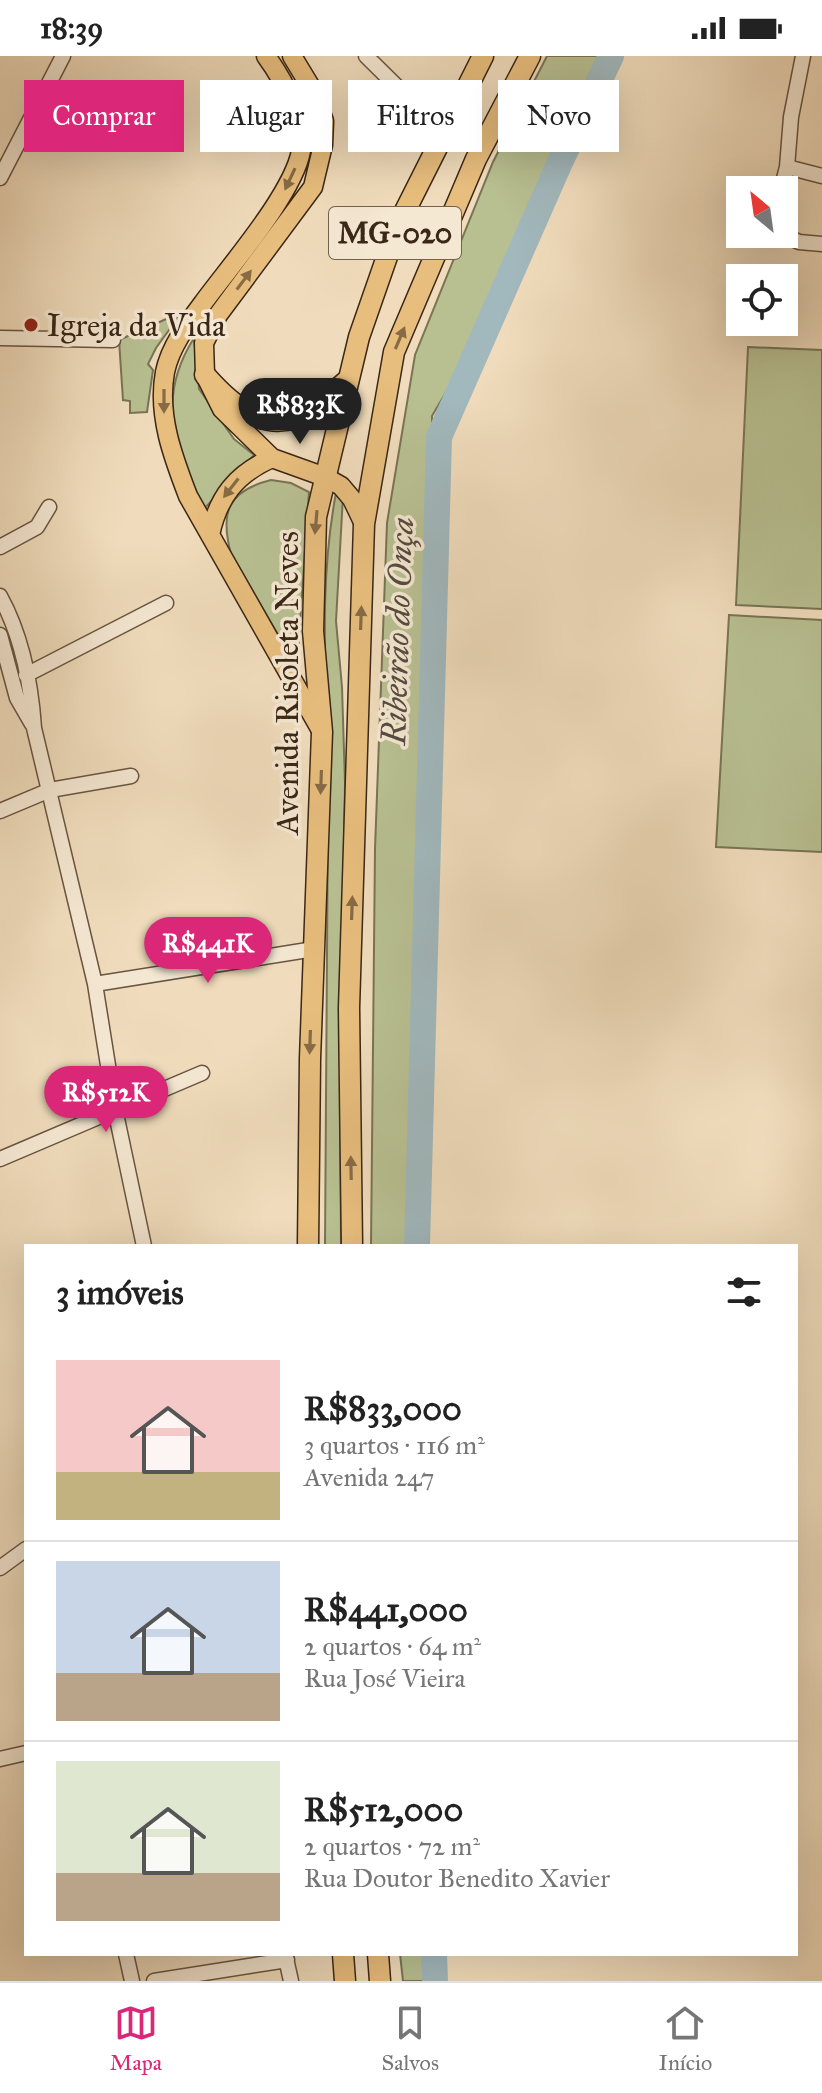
<!DOCTYPE html>
<html lang="pt">
<meta charset="utf-8">
<style>
body{margin:0;font-family:"IM FELL Great Primer",serif;background:#f2f2f2;color:#222;height:100vh;display:flex;flex-direction:column;font-size:30px;white-space:nowrap}
*{box-sizing:border-box;margin:0}
p{font-size:26px;color:#767676}
.icon{flex:none;width:44px;height:44px;fill:none;stroke:currentColor;stroke-width:2;stroke-linecap:round;stroke-linejoin:round}
.map{position:relative;flex:1;overflow:hidden}
.drawer{position:absolute;left:24px;top:1188px;width:774px;height:712px;display:flex;flex-direction:column;background:#fff;border-radius:0px;box-shadow:0 8px 32px #0002}
.drawer>*{flex:none}
.guide{position:absolute;left:24px;top:24px;width:774px;height:72px;display:flex;gap:16px}
.needle{width:52px;rotate:331deg}
.buttons{position:absolute;left:726px;top:120px;display:grid;gap:16px}
.buttons a{display:grid;place-items:center;width:72px;height:72px;border-radius:0px;background:#fff;box-shadow:0 8px 32px #0002;font-size:40px}
.price{position:absolute;translate:-50% -68px;padding:0 18px;border-radius:28px;background:#db2777;color:#fff;font-size:26px;line-height:52px;filter:drop-shadow(0 2px 4px #0008)}
.price::after{content:'';position:absolute;left:50%;top:48px;width:24px;height:18px;margin-left:-12px;background:inherit;clip-path:polygon(0 0,100% 0,50% 100%)}
.price.active{background:#222;color:#fff}
ul{padding:0;list-style:none}
li{display:flex;align-items:center;gap:24px;height:200px;padding:0 32px}
li+li{border-top:2px solid #e0e0e0}
li span{display:grid;place-items:center;flex:none;width:224px;height:160px;border-radius:0px;color:#555}
li>.icon{margin-inline-start:auto}
span .icon{width:96px;height:96px;fill:#fffc;stroke-width:1}
li b{font-size:34px}
h2{display:flex;justify-content:space-between;align-items:center;height:96px;padding:0 32px;font-size:34px}
.pill{padding:0 28px;border-radius:0px;background:#fff;box-shadow:0 8px 32px #0002;font-size:28px;line-height:72px}
.pill.active{background:#db2777;color:#fff}
.status{display:flex;justify-content:space-between;align-items:center;height:56px;padding:0 40px;background:#fff;direction:ltr}
.status svg{height:22px;fill:currentColor}
.tab-bar{display:flex;justify-content:space-around;align-items:center;height:112px;border-top:2px solid #e0e0e0;background:#fff;font-size:22px;color:#767676}
.tab-bar a{display:grid;justify-items:center;gap:4px}
.tab-bar .active{color:#db2777}
.map>svg:first-child{display:block}
.green{fill:#b8c092;stroke:#797454;stroke-width:2}
.lines{fill:none;stroke-linecap:round;stroke-linejoin:round}
.river{stroke:#a1b8bd;stroke-width:26}
.minor-casing{stroke:#685440;stroke-width:17}
.major-casing{stroke:#3a2716;stroke-width:21}
.highway-casing{stroke:#3a2716;stroke-width:23}
.minor{stroke:#f5e8d3;stroke-width:14}
.major{stroke:#e8be7e;stroke-width:18}
.highway{stroke:#e8be7e;stroke-width:20}
.oneway{fill:#886b45}
.poi-dot{fill:#8f2418;stroke:#f5e8d3;stroke-width:3}
.labels{text-anchor:middle;stroke-width:7;stroke-linejoin:round;paint-order:stroke}
.shield{fill:#f5e8d3;stroke:#72614f;stroke-width:2}
.shield-label{font-size:30px;font-weight:bold;fill:#3a2716}
.poi-label{font-size:32px;fill:#3a2716;stroke:#f5e8d3;text-anchor:start}
.street-label{font-size:32px;fill:#3a2716;stroke:#f5e8d3}
.water-label{font-size:34px;font-style:italic;fill:#544b40;stroke:#f5e8d3}
</style>
<div class="status"><b>18:39</b><svg viewBox="0 0 49 12"><path d="M0 12V9h3v3zM5 12V6h3v6zM10 12V3h3v9zM15 12V0h3v12zM26 1h20v11H26zM47 4h2v5h-2z"/></svg></div>
<div class="map">
<svg width="822" height="1925" viewBox="0 0 822 1925">
<rect width="100%" height="100%" fill="#f0dcbc"/>
<filter id="stains"><feTurbulence type="fractalNoise" baseFrequency=".0025" numOctaves="4"/><feColorMatrix values="0 0 0 0 .2 0 0 0 0 .09 0 0 0 0 .02 0 0 0 .5 -.17"/></filter>
<radialGradient id="worn" r=".72"><stop offset=".6" stop-color="#630" stop-opacity="0"/><stop offset="1" stop-color="#630" stop-opacity=".3"/></radialGradient>
<path class="green" d="M547 0H605L549 115 463 307 432 360V462L422 771 414 1190H371L375 793 387 467 415 299 493 106Z
M182 256 156 292 148 308 153 314 147 356 130 357V345L123 344 119 284Z
M194 282 199 333 234 383 254 399 204 453C177 391 154 345 194 282Z
M748 291 822 294V553L736 549Z
M271 424 291 427 309 436 297 611 231 498C220 457 227 435 271 424Z
M336 437 343 440 336 565 342 631 345 727 340 1026 341 1190H325C326 1044 328 898 328 753 329 648 316 541 336 437Z
M729 559 822 564V796L716 791Z
M400 1898H429L430 1925H403Z"/>
<g class="lines">
<path class="river" d="M417 1190 439 381 561 104 611 0
M434 1898 435 1925"/>
<defs>
<path id="minor" d="M366 0 444 77
M787 111 822 120
M0 122 63 0
M781 134 787 111 791 61 803 0
M782 178 799 186 822 188
M0 282 113 284
M0 491 37 471 49 451
M0 540C22 580 31 627 34 672L95 928 115 1053 144 1190
M0 579 17 642 32 668
M26 619 166 547
M0 755 50 734 131 720
M95 928 314 893
M0 1103 202 1017
M0 1512 26 1493
M0 1703 26 1697
M126 1898 132 1925
M285 1898 291 1925
M154 1925 287 1904"/>
<path id="major" d="M266 0C282 22 307 66 301 95 293 138 230 210 203 247 188 267 170 291 165 316 157 359 173 401 188 440L322 676
M292 0 315 38 324 65 323 89 313 131 218 259 204 287 205 319 222 353 272 402 325 421 341 430 352 443 364 468
M210 479C218 441 236 418 272 402"/>
<path id="highway" d="M205 319C233 351 270 383 314 352 326 344 337 333 348 324
M308 1190 310 1003 322 676 313 575 316 461 359 281 398 169 483 0
M352 1190 349 952 364 468 394 296 476 103 530 0
M343 1898 345 1925
M378 1898 380 1925"/>
</defs>
<use href="#minor" class="minor-casing"/>
<use href="#major" class="major-casing"/>
<use href="#highway" class="highway-casing"/>
<use href="#minor" class="minor"/>
<use href="#major" class="major"/>
<use href="#highway" class="highway"/>
</g>
<defs><path id="oneway-solid" d="M-6-.8H1V-3.2L6.5 0L1 3.2V.8H-6Z" transform="scale(2)"/></defs>
<g class="oneway">
<use href="#oneway-solid" transform="translate(290 123) rotate(115)"/>
<use href="#oneway-solid" transform="translate(244 224) rotate(-53)"/>
<use href="#oneway-solid" transform="translate(400 282) rotate(-67)"/>
<use href="#oneway-solid" transform="translate(164 345) rotate(90)"/>
<use href="#oneway-solid" transform="translate(231 432) rotate(128)"/>
<use href="#oneway-solid" transform="translate(316 466) rotate(95)"/>
<use href="#oneway-solid" transform="translate(361 562) rotate(-88)"/>
<use href="#oneway-solid" transform="translate(321 726) rotate(92)"/>
<use href="#oneway-solid" transform="translate(352 852) rotate(-88)"/>
<use href="#oneway-solid" transform="translate(310 986) rotate(92)"/>
<use href="#oneway-solid" transform="translate(351 1112) rotate(-91)"/>
</g>
<circle class="poi-dot" cx="31" cy="269" r="8"/>
<g class="labels">
<rect class="shield" x="329" y="151" width="132" height="52" rx="6"/>
<g class="shield-label">
<text x="395" y="187">MG-020</text>
</g>
<g class="poi-label">
<text x="47" y="280">Igreja da Vida</text>
</g>
<g class="street-label">
<text transform="translate(287 627) rotate(-90)" y="11">Avenida Risoleta Neves</text>
</g>
<g class="water-label">
<text transform="translate(397 575) rotate(-88)" y="12">Ribeirão do Onça</text>
</g>
</g>
<rect width="100%" height="100%" filter="url(#stains)"/>
<rect width="100%" height="100%" fill="url(#worn)"/>
</svg>
<div class="buttons">
<a><svg class="needle" viewBox="-14 -14 28 28"><path d="M0-13l5 13h-10z" fill="#e53935"/><path d="M0 13l5-13h-10z" fill="#767676"/></svg></a>
<a><svg class="icon" aria-label="locate" viewBox="0 0 24 24"><circle cx="12" cy="12" r="6"/><path d="M12 2v4M12 18v4M2 12h4M18 12h4"/></svg></a>
</div>
<b class="price active" style="left:300px;top:390px">R$833K</b>
<b class="price" style="left:208px;top:929px">R$441K</b>
<b class="price" style="left:106px;top:1078px">R$512K</b>
<div class="guide">
<a class="pill active">Comprar</a>
<a class="pill">Alugar</a>
<a class="pill">Filtros</a>
<a class="pill">Novo</a>
</div>
<section class="drawer">
<h2>3 imóveis<svg class="icon" aria-label="filters" viewBox="0 0 24 24"><path d="M4 7h16M4 17h16"/><circle cx="9" cy="7" r="2"/><circle cx="15" cy="17" r="2"/></svg></h2>
<ul>
<li><span style="background:linear-gradient(#f6c9c9 70%,#c2b280 0)"><svg class="icon" aria-label="home" viewBox="0 0 24 24"><path d="M3 11l9-7 9 7M6 9v11h12V9"/></svg></span><div><b>R$833,000</b><p>3 quartos · 116 m²</p><p>Avenida 247</p></div></li>
<li><span style="background:linear-gradient(#c9d6e8 70%,#b9a48a 0)"><svg class="icon" aria-label="home" viewBox="0 0 24 24"><path d="M3 11l9-7 9 7M6 9v11h12V9"/></svg></span><div><b>R$441,000</b><p>2 quartos · 64 m²</p><p>Rua José Vieira</p></div></li>
<li><span style="background:linear-gradient(#dfe7d0 70%,#b9a48a 0)"><svg class="icon" aria-label="home" viewBox="0 0 24 24"><path d="M3 11l9-7 9 7M6 9v11h12V9"/></svg></span><div><b>R$512,000</b><p>2 quartos · 72 m²</p><p>Rua Doutor Benedito Xavier</p></div></li>
</ul>
</section>
</div>
<nav class="tab-bar">
<a class="active"><svg class="icon" aria-label="map" viewBox="0 0 24 24"><path d="M3 6l6-2 6 2 6-2v14l-6 2-6-2-6 2zM9 4v14M15 6v14"/></svg>Mapa</a>
<a><svg class="icon" aria-label="saved" viewBox="0 0 24 24"><path d="M7 4h10v16l-5-4-5 4z"/></svg>Salvos</a>
<a><svg class="icon" aria-label="home" viewBox="0 0 24 24"><path d="M3 11l9-7 9 7M6 9v11h12V9"/></svg>Início</a>
</nav>
